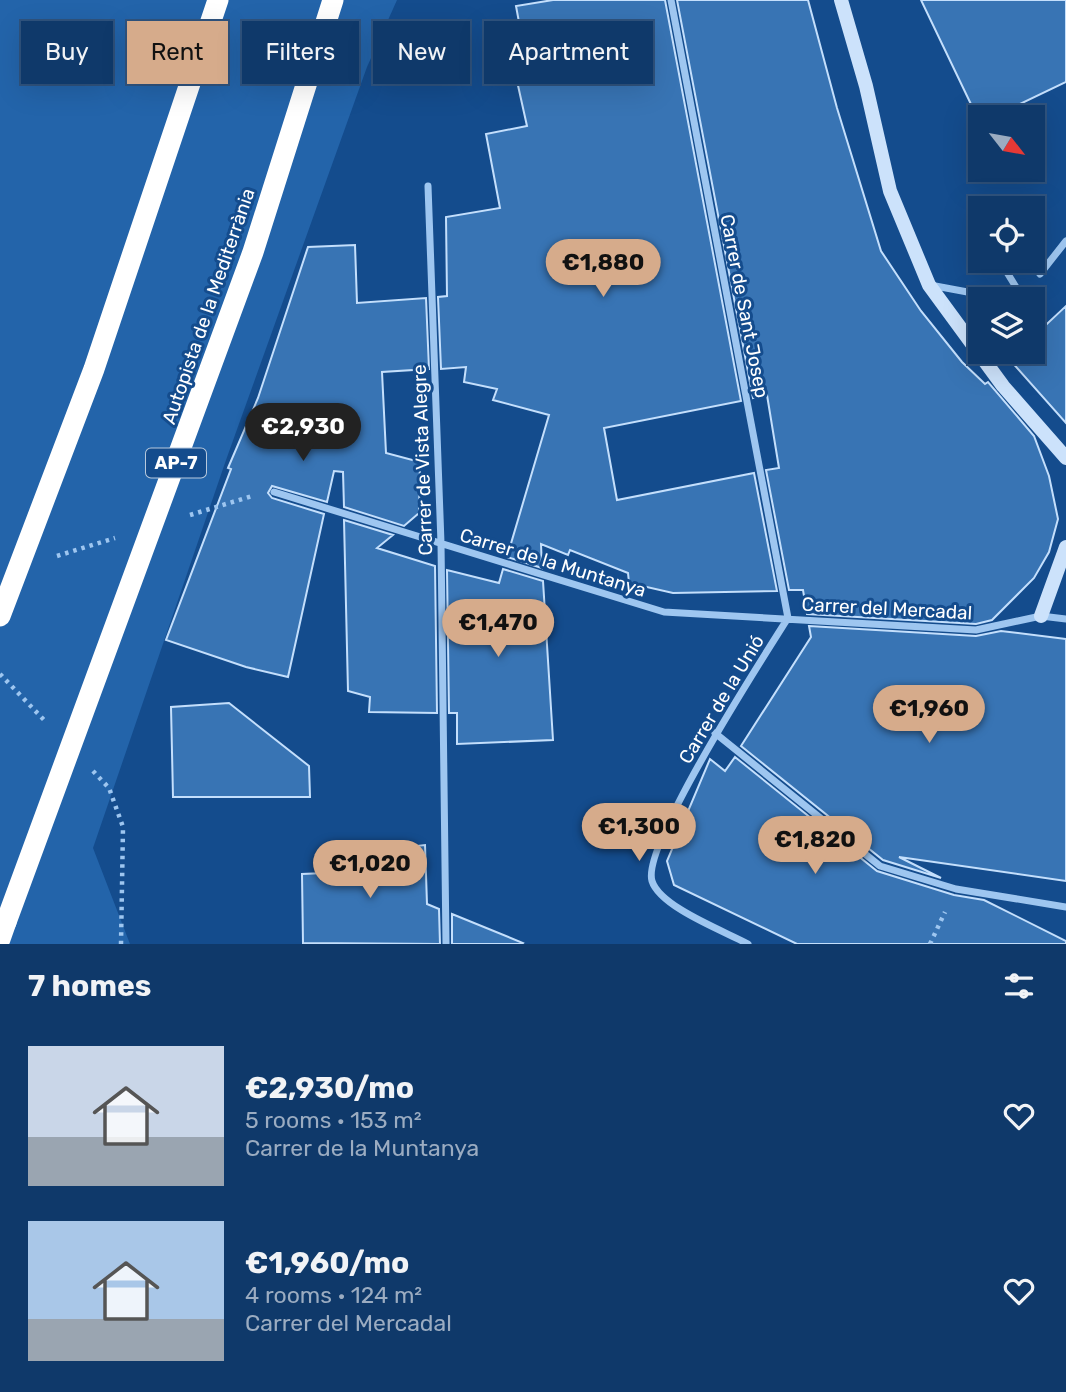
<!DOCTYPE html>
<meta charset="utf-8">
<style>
body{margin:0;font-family:Rubik,sans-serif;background:#1d4472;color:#f1f3f6;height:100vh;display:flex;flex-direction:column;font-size:26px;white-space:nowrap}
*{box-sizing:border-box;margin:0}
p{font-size:23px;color:#9bacc1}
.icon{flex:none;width:38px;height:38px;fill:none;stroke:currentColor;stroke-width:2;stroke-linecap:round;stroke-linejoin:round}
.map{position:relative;height:944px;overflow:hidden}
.drawer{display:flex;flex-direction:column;background:#0f396a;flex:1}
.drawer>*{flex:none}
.hud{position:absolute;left:21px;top:21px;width:700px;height:63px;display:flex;gap:14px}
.needle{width:46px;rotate:121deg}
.tools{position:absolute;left:968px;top:105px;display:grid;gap:14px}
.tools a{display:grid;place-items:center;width:77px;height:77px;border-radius:0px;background:#0f396a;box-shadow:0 7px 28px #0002,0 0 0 2px #2f537e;font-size:35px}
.price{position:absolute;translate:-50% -60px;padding:0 16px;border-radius:24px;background:#d6ab8b;color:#111;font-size:23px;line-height:46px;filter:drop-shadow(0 2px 4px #0008)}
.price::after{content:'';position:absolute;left:50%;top:42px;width:21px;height:16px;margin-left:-10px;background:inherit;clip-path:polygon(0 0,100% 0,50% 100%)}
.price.current{background:#222;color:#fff}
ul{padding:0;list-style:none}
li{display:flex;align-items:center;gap:21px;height:175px;padding:0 28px}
li span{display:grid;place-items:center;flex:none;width:196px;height:140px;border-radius:0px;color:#555}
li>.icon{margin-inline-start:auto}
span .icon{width:84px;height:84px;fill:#fffc;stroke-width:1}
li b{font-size:30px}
h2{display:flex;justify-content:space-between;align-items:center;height:84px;padding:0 28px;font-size:30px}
.tag{padding:0 24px;border-radius:0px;background:#0f396a;box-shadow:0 7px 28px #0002,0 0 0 2px #2f537e;font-size:24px;line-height:63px}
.tag.current{background:#d6ab8b;color:#111}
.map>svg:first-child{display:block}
.green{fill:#2364aa}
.building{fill:#3874b4;stroke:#c4dffc;stroke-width:2}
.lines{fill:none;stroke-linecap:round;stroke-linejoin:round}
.path{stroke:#9ec6f0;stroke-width:4.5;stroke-dasharray:3.5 5;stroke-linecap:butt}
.street{stroke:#9ec6f0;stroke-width:7}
.secondary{stroke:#cce2fb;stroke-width:14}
.highway{stroke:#fff;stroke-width:21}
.highway-bridge{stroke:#fff;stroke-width:21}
.labels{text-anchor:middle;stroke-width:6;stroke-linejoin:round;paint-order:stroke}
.shield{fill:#144c8d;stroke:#b8c9dd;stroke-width:2}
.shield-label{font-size:18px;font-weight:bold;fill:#fff}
.street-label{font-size:19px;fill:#fff;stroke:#144c8d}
</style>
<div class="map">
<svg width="1066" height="944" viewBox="0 0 1066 944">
<rect width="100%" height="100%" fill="#144c8d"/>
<path class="green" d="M0 0H397L367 67 226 460 93 848 130 944H0Z"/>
<path class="building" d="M553 0H665L741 401 604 428 617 500 754 473 777 591 673 593 629 583 628 573 570 550 568 555 541 544 542 568 507 557 549 415 493 400 497 389 464 382 466 367 441 369 438 297 447 296 446 217 500 208 486 134 527 126 513 63 526 60 516 6Z
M677 0H808L837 108 881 251 921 311 962 362 985 384 988 382 1034 436 1049 476 1058 519 1049 552 1034 578 992 620 976 624 807 614 803 590H789L766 470 779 468 767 395 753 398Z
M921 0H1066V82L993 117H980V123Z
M355 245 357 303 426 298 429 369 382 372 386 453 420 462 419 513 404 526 344 507 343 472 334 471 327 502 272 486 268 493 272 498 324 514 288 677 246 667 166 640 231 469 228 468 258 398 308 247Z
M1066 306V423L1010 360 1018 352H1032V338Z
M344 520 393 535 377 548 435 566 437 713 369 712 370 697 348 691Z
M503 569 543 581 553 740 457 744V713H449L447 570 499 583Z
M809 626 976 636 1001 631 1066 639V881L899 857 941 878 883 860 741 746 811 637Z
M229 703 309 766 310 797H173L171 707Z
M735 757 877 871 954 895 984 900 1066 941V944H797L674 885 667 861 710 759 725 771Z
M425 845 427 904 439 909 440 944 303 943 302 874 325 873V856Z
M452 914 523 943 522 944H452Z"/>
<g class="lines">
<path class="path" d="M190 515 252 496
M57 556 115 538
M0 674 46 722
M93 771 109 788 123 827 121 944
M930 944 945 912"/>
<path class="street" d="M671 0 788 618
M428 186 441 543 446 944
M1000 261 1019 292 1011 299
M1030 261 1040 274 1066 241
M930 285 1005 299
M274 492 664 612 976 630 1041 616 1066 619
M715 733 880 866 956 889 1066 907
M748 944C724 931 660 907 652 881 641 846 764 656 788 618"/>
<path class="secondary" d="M841 0 866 86 890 191 929 285 1003 386 1066 458
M1041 616 1066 547"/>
<path class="highway" d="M0 939 6 922"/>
<path class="highway-bridge" d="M0 616 94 369 218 0
M6 922 253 252 333 0"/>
</g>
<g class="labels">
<rect class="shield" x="146" y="448.5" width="60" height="29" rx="5"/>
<g class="shield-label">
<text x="176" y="469">AP-7</text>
</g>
<g class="street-label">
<text transform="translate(208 306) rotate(-71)" y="7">Autopista de la Mediterrània</text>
<text transform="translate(745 306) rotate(79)" y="7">Carrer de Sant Josep</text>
<text transform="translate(422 460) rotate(-92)" y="7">Carrer de Vista Alegre</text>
<text transform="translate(553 562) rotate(17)" y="7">Carrer de la Muntanya</text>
<text transform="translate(887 608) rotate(3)" y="7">Carrer del Mercadal</text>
<text transform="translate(721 699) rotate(-59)" y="7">Carrer de la Unió</text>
</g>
</g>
</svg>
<div class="tools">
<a><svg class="needle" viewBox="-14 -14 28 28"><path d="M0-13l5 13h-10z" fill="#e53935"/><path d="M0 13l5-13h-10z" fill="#9bacc1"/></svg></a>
<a><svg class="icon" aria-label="locate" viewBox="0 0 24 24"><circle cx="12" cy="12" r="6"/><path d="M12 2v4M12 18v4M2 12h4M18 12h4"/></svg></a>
<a><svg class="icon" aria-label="layers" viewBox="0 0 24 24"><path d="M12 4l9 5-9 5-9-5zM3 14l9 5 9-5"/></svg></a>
</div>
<b class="price" style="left:603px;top:299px">€1,880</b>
<b class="price current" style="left:303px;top:463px">€2,930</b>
<b class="price" style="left:498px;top:659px">€1,470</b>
<b class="price" style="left:929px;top:745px">€1,960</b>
<b class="price" style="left:639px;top:863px">€1,300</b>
<b class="price" style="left:815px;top:876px">€1,820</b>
<b class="price" style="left:370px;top:900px">€1,020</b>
<div class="hud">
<a class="tag">Buy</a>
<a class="tag current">Rent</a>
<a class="tag">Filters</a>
<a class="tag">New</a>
<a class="tag">Apartment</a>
</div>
</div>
<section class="drawer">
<h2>7 homes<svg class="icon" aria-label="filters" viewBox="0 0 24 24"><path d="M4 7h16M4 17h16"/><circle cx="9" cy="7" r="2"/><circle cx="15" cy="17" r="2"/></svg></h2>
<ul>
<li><span style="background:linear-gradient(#c9d6e8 65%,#9aa5b1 0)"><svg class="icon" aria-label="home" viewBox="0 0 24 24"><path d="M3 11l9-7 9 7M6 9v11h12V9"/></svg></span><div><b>€2,930/mo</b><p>5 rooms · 153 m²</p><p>Carrer de la Muntanya</p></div><svg class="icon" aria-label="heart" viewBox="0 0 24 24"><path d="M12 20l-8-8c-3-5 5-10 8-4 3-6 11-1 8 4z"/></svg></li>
<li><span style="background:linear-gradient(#a9c7e8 70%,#9aa5b1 0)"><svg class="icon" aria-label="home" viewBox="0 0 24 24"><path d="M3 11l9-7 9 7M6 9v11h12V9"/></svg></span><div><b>€1,960/mo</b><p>4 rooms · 124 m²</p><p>Carrer del Mercadal</p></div><svg class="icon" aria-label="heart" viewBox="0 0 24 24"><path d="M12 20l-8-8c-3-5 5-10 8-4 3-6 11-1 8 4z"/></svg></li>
</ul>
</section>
